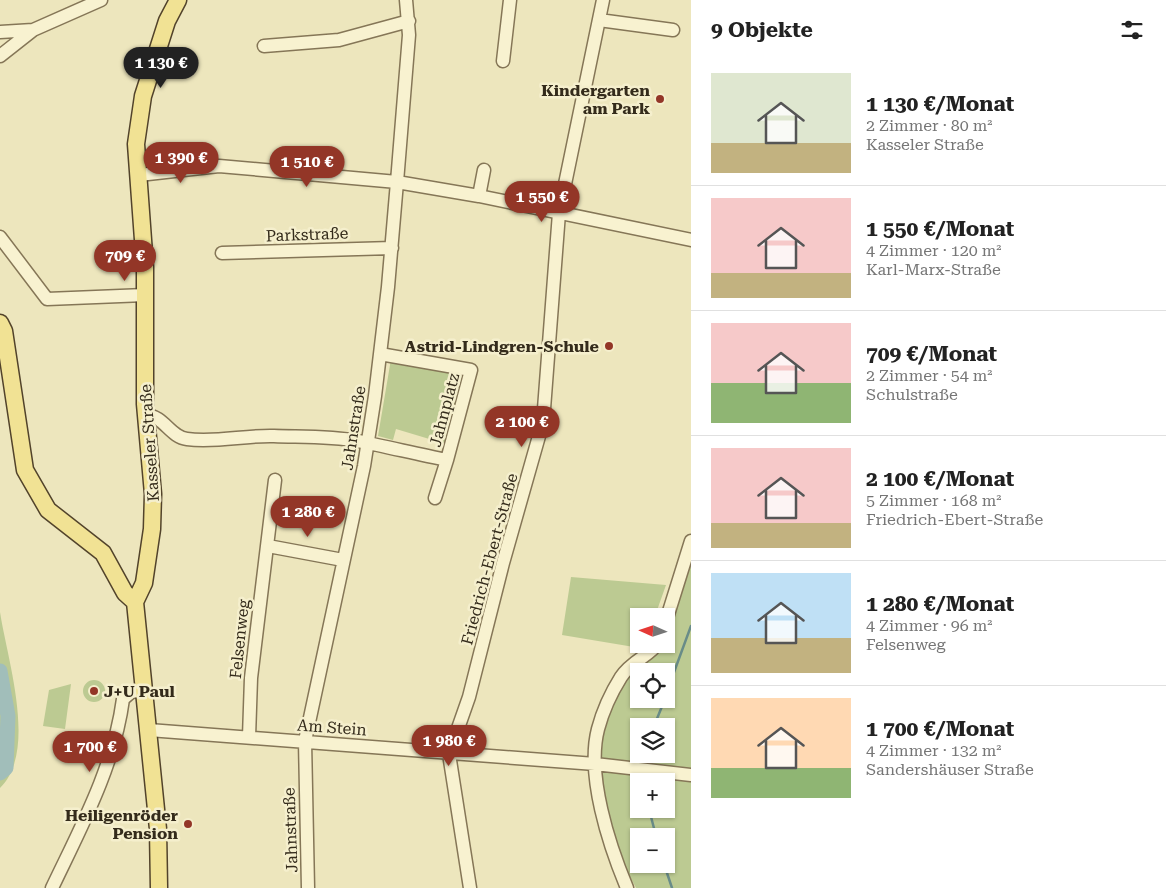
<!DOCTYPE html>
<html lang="de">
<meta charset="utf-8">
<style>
body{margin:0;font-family:"Roboto Serif",serif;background:#f2f2f2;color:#222;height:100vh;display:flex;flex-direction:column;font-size:19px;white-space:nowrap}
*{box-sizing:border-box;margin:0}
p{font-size:16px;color:#767676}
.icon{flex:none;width:28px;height:28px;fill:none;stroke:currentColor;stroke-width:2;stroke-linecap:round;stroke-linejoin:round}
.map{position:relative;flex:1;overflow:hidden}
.sheet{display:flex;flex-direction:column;background:#fff;width:475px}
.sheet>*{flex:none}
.needle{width:32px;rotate:273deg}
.fabs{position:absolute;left:630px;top:608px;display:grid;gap:10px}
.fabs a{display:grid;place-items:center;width:45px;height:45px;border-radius:0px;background:#fff;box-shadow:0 1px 4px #0004;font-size:25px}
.price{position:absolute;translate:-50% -42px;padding:0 11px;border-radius:18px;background:#933627;color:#fff;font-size:16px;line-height:32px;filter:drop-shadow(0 1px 2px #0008)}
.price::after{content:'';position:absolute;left:50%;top:30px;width:15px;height:11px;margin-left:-8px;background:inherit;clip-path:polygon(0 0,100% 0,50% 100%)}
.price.active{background:#222;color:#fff}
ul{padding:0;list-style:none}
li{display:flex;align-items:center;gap:15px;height:125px;padding:0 20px}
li+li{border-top:1px solid #e0e0e0}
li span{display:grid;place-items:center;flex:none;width:140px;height:100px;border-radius:0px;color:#555}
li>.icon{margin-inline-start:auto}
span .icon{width:60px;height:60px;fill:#fffc;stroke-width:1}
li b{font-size:21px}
h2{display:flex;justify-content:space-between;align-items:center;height:60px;padding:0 20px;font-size:21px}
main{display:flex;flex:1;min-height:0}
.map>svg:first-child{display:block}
.green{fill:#bcca92;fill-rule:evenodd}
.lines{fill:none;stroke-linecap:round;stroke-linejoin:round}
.stream{stroke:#698c88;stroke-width:2.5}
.river{stroke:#a1beba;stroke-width:15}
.minor-casing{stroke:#857657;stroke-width:15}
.major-casing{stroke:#52432b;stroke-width:19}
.minor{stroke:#f8f2d0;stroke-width:12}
.major{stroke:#f1e294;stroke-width:16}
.poi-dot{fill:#933627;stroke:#f5efcd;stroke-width:2}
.labels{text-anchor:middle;stroke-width:5;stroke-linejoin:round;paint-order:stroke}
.poi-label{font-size:16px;font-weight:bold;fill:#342b1b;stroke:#f5efcd;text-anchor:end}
.street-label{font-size:16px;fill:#342b1b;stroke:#f5efcd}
</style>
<main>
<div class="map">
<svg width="691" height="888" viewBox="0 0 691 888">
<rect width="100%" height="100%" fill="#ede6bd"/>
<path class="green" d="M391 359 466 373 446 444 396 429 393 440 378 436Z
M691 557V888H636L621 859 610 823 598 761 604 733 615 699 635 669 663 644H666ZM639 671H666V699H639ZM639 726H666V754H639ZM639 781H666V809H639ZM639 836H666V864H639Z
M571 577 666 585 655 616H639V642L634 647 562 635Z
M0 612C7 659 38 751 0 788Z
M83 691a11 11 0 1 1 22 0a11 11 0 1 1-22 0Z
M71 684 65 729 43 726 49 690Z"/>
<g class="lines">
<path class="stream" d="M666 694 691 626
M654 726 665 699
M646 756 647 754
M649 809 656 836
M664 864 672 888"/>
<path class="river" d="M0 671 8 716 6 768 0 773"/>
<defs>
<path id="minor" d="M599 20 673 30
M0 32 33 30 101 0
M264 46 339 40 409 21
M0 56 33 30
M503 61 510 0
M139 175 219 166 397 182 479 196 691 240
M479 196 484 170
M0 237 47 299 145 295
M222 253 392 248
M146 415C164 416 170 437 187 439 216 443 245 435 274 436 302 437 331 436 358 441 388 447 417 454 447 460L471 370 380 354
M435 498 447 460
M268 546 343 560
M666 621 691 541
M149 730 595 764 691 775
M249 737 251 678 275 480
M52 888C81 827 114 767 123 699L131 692 144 690
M308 888 305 741 364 466 375 396 388 287 397 182 409 35 406 0
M470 888 449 754 469 697 503 563 543 422 559 213 603 0
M627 888C609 845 586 775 598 729 603 710 611 693 621 677 631 661 651 655 657 644"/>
<path id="major" d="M0 323 4 331 25 470 48 510 103 553 125 593 135 602
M159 888 158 829 135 602 144 583 152 529 153 494 145 404V267L136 144 143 96 167 21 178 0"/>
</defs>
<use href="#minor" class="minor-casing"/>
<use href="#major" class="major-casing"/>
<use href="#minor" class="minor"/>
<use href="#major" class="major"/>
</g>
<g class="poi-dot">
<circle cx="660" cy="99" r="5"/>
<circle cx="609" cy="346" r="5"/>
<circle cx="94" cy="691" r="5"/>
<circle cx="188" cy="824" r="5"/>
</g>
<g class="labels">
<g class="poi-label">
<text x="650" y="96">Kindergarten<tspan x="650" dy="18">am Park</tspan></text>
<text x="599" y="352">Astrid-Lindgren-Schule</text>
<text x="104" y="697" text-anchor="start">J+U Paul</text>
<text x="178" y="821">Heiligenröder<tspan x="178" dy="18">Pension</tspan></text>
</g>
<g class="street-label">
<text transform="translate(307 234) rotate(-2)" y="6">Parkstraße</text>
<text transform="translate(444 410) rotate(-75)" y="6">Jahnplatz</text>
<text transform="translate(353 428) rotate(-81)" y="6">Jahnstraße</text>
<text transform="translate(149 443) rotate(-94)" y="6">Kasseler Straße</text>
<text transform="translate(489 559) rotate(-75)" y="6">Friedrich-Ebert-Straße</text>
<text transform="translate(239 639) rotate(-84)" y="6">Felsenweg</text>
<text transform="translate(332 727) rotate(4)" y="6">Am Stein</text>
<text transform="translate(290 830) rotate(-92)" y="6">Jahnstraße</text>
</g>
</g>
</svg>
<div class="fabs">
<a><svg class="needle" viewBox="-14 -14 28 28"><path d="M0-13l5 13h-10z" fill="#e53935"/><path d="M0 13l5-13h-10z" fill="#767676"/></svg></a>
<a><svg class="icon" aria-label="locate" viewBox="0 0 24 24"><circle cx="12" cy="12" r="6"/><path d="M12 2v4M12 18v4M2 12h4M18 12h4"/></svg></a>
<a><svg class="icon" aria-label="layers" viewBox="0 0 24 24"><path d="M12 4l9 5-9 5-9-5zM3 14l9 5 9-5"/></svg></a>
<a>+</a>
<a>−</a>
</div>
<b class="price active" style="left:161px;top:89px">1 130 €</b>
<b class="price" style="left:181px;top:184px">1 390 €</b>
<b class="price" style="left:307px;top:188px">1 510 €</b>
<b class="price" style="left:542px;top:223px">1 550 €</b>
<b class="price" style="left:125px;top:282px">709 €</b>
<b class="price" style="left:522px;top:448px">2 100 €</b>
<b class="price" style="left:308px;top:538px">1 280 €</b>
<b class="price" style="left:449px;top:767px">1 980 €</b>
<b class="price" style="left:90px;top:773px">1 700 €</b>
</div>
<section class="sheet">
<h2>9 Objekte<svg class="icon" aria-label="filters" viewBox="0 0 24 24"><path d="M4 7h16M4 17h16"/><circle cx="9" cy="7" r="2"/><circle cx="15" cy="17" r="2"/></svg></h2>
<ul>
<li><span style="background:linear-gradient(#dfe7d0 70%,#c2b280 0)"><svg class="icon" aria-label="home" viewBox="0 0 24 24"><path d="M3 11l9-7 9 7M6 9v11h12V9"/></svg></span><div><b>1 130 €/Monat</b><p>2 Zimmer · 80 m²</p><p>Kasseler Straße</p></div></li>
<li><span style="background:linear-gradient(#f6c9c9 75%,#c2b280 0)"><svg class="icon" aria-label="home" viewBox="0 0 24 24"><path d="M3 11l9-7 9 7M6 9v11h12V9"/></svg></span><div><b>1 550 €/Monat</b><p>4 Zimmer · 120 m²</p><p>Karl-Marx-Straße</p></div></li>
<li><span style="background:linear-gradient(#f6c9c9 60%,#8fb573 0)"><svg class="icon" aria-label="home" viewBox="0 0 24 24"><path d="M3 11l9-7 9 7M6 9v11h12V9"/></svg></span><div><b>709 €/Monat</b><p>2 Zimmer · 54 m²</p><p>Schulstraße</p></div></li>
<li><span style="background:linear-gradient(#f6c9c9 75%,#c2b280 0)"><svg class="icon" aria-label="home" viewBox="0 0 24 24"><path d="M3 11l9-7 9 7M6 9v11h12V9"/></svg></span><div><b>2 100 €/Monat</b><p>5 Zimmer · 168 m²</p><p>Friedrich-Ebert-Straße</p></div></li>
<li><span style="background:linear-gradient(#bfe0f5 65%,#c2b280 0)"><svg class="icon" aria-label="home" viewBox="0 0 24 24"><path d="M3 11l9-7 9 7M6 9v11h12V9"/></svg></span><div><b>1 280 €/Monat</b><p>4 Zimmer · 96 m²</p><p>Felsenweg</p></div></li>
<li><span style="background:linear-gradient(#ffd9b3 70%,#8fb573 0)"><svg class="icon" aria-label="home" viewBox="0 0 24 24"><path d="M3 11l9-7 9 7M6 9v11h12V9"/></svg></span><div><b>1 700 €/Monat</b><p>4 Zimmer · 132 m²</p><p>Sandershäuser Straße</p></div></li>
</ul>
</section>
</main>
